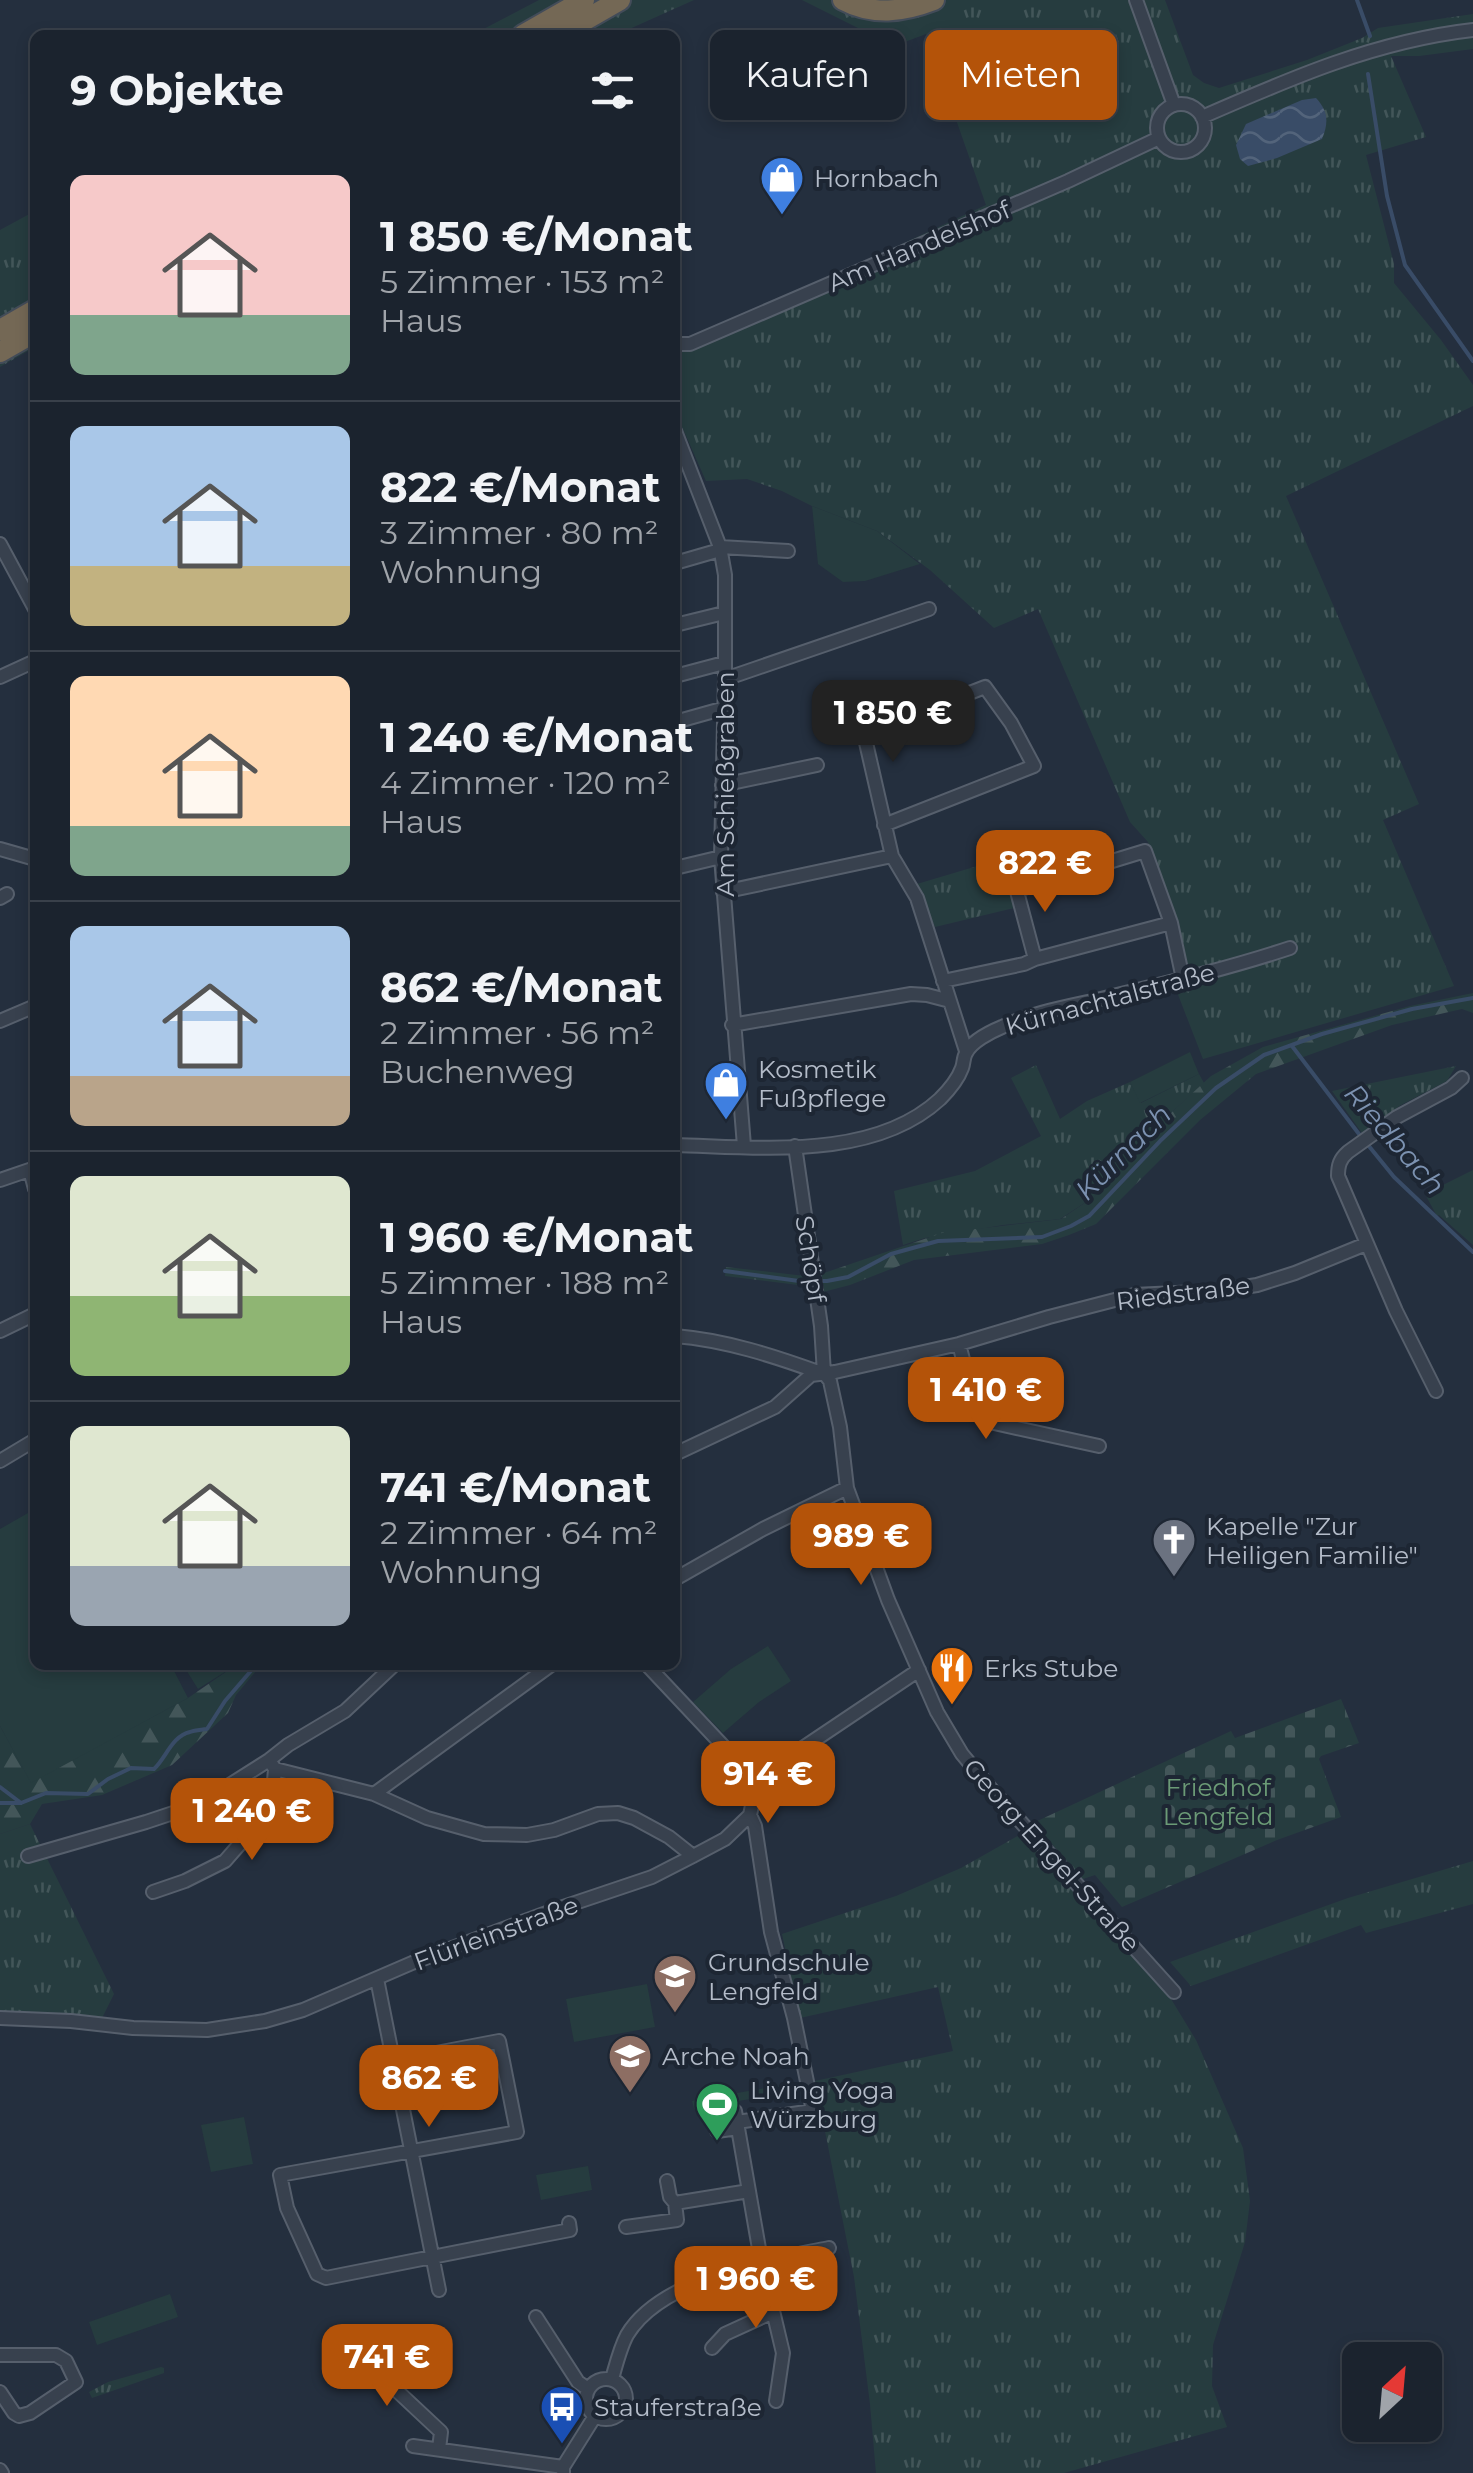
<!DOCTYPE html>
<html lang="de">
<meta charset="utf-8">
<style>
body{margin:0;font-family:Montserrat,sans-serif;background:#282f3a;color:#f1f3f6;height:100vh;display:flex;flex-direction:column;font-size:38px;white-space:nowrap}
*{box-sizing:border-box;margin:0}
p{font-size:32px;color:#a0a4aa}
.icon{flex:none;width:55px;height:55px;fill:none;stroke:currentColor;stroke-width:2;stroke-linecap:round;stroke-linejoin:round}
.map{position:relative;flex:1;overflow:hidden}
.details{position:absolute;left:30px;top:30px;width:650px;height:1640px;display:flex;flex-direction:column;background:#1b232e;border-radius:15px;box-shadow:0 5px 15px #0003,0 0 0 2px #39404a}
.details>*{flex:none}
.guide{position:absolute;left:710px;top:30px;width:612px;height:90px;display:flex;gap:20px}
.needle{width:65px;rotate:26deg}
.buttons{position:absolute;left:1342px;top:2342px;display:grid;gap:20px}
.buttons a{display:grid;place-items:center;width:100px;height:100px;border-radius:15px;background:#1b232e;box-shadow:0 5px 15px #0003,0 0 0 2px #39404a;font-size:50px}
.price{position:absolute;translate:-50% -85px;padding:0 22px;border-radius:20px;background:#b45309;color:#fff;font-size:32px;line-height:65px;filter:drop-shadow(0 2px 5px #0008)}
.price::after{content:'';position:absolute;left:50%;top:60px;width:30px;height:22px;margin-left:-15px;background:inherit;clip-path:polygon(0 0,100% 0,50% 100%)}
.price.on{background:#222;color:#fff}
ul{padding:0;list-style:none}
li{display:flex;align-items:center;gap:30px;height:250px;padding:0 40px}
li+li{border-top:2px solid #39404a}
li span{display:grid;place-items:center;flex:none;width:280px;height:200px;border-radius:15px;color:#555}
li>.icon{margin-inline-start:auto}
span .icon{width:120px;height:120px;fill:#fffc;stroke-width:1}
li b{font-size:42px}
h2{display:flex;justify-content:space-between;align-items:center;height:120px;padding:0 40px;font-size:42px}
.tag{padding:0 35px;border-radius:15px;background:#1b232e;box-shadow:0 5px 15px #0003,0 0 0 2px #39404a;font-size:35px;line-height:90px}
.tag.on{background:#b45309;color:#fff}
.map>svg:first-child{display:block}
.grass{fill:url(#grass-tufts)}
.forest{fill:url(#forest-firs)}
.cemetery{fill:url(#cemetery-stones)}
.green{fill:#263c3f}
.water{fill:url(#water-waves)}
.lines{fill:none;stroke-linecap:round;stroke-linejoin:round}
.stream{stroke:#394c67;stroke-width:4}
.minor-casing{stroke:#565f6c;stroke-width:16}
.highway-casing{stroke:#434c59;stroke-width:24}
.minor{stroke:#38414e;stroke-width:12}
.highway{stroke:#746855;stroke-width:20}
.labels{text-anchor:middle;stroke-width:8;stroke-linejoin:round;paint-order:stroke}
.poi-label{font-size:25px;fill:#b4bcc9;stroke:#1d2633;text-anchor:start}
.street-label{font-size:25px;fill:#b4bcc9;stroke:#1d2633}
.park-label{font-size:25px;fill:#6b9a76;stroke:#1d2633}
.water-label{font-size:28px;font-style:italic;fill:#7c92b1;stroke:#1d2633}
</style>
<div class="map">
<svg width="1473" height="2473" viewBox="0 0 1473 2473">
<defs>
<pattern id="grass-tufts" width="24" height="20" patternUnits="userSpaceOnUse" patternTransform="scale(2.5)"><rect width="24" height="20" fill="#263c3f"/><path d="M3 7l-1-3M5 7V3M7 7l1-3M15 17l-1-3M17 17v-4M19 17l1-3" fill="none" stroke="#435659"/></pattern>
<pattern id="forest-firs" width="22" height="20" patternUnits="userSpaceOnUse" patternTransform="scale(2.5)"><rect width="22" height="20" fill="#263c3f"/><path d="M5 1l3.5 6h-7zM16 11l3.5 6h-7z" fill="#435659"/></pattern>
<pattern id="cemetery-stones" width="16" height="16" patternUnits="userSpaceOnUse" patternTransform="scale(2.5)"><rect width="16" height="16" fill="#263c3f"/><path d="M2 7V4a2 2 0 0 1 4 0v3zM10 15v-3a2 2 0 0 1 4 0v3z" fill="#435659"/></pattern>
<pattern id="water-waves" width="16" height="10" patternUnits="userSpaceOnUse" patternTransform="scale(2.5)"><rect width="16" height="10" fill="#394c67"/><path d="M0 5q4-4 8 0t8 0" fill="none" stroke="#53647b"/></pattern>
</defs>
<rect width="100%" height="100%" fill="#242f3e"/>
<path class="grass" d="M539 0H694L616 35H472Z
M802 0H1165L1193 75 1204 83 1219 88 1307 60 1362 38 1378 28 1473 14V49L1419 56H1391L1426 137 1366 155 1394 264V283L1441 340 1473 385V406L1286 496 1419 804 1383 820 1454 986 1203 1059 1177 992 1187 975 1171 901 1148 842 1130 822 1038 609 994 628 930 570 877 531 812 506 782 491 747 479 706 481 675 411V349L986 205 926 34 878 52 860 29Z
M35 211V347L0 367V230Z
M1011 856 1016 876 1007 879 1014 908 935 927 917 884Z
M1036 1065 1060 1119 1087 1101 1130 1082 1141 1103 1199 1074 1204 1083 1174 1110 1095 1196 1060 1219 1003 1225 925 1238 903 1245 894 1191 975 1171 1041 1136 1011 1078Z
M1456 1066 1447 1081 1401 1105 1362 1133 1332 1091Z
M1473 1170V1245L1439 1215 1437 1216 1425 1194Z
M30 1824 114 1994 96 2030 0 2024V1834Z
M1023 1833 1168 1994 1196 2040 1243 2148 1250 2201 1245 2242 1213 2345 1212 2386 1227 2427 1064 2473H876L870 2404 854 2277 815 2081 953 2051 938 1987 800 2018 782 1934 896 1896 961 1868Z
M1473 1861V1904L1366 1933 1361 1925 1191 1986 1170 1962 1348 1898Z
M161 2367 164 2368V2373L92 2398 89 2392 108 2382Z"/>
<path class="forest" d="M1473 993V1013L1462 1009 1392 1025 1256 1074 1200 1120 1096 1224 1069 1235 1042 1244 914 1260 850 1285 823 1292 806 1286 725 1276 726 1267 805 1276 821 1274 942 1233 1061 1219 1095 1196 1174 1110 1211 1076 1263 1047 1410 1006Z
M236 1665H261L236 1695 228 1713 172 1765 102 1795 42 1804 30 1824 0 1834V1726L31 1782 188 1698Z"/>
<path class="cemetery" d="M1341 1699 1359 1743 1321 1756 1319 1759 1341 1817 1277 1840 1122 1907 1095 1875 1083 1879 1033 1823 1231 1731 1235 1738Z"/>
<path class="green" d="M812 506 877 531 920 564 865 581 843 582 818 564Z
M1190 1052 1199 1074 1140 1103 1130 1082Z
M35 1509V1665H171L188 1698 31 1783 0 1726V1529Z
M768 1646 791 1681 759 1702 723 1733 693 1702 731 1669Z
M183 1665H236L198 1689Z
M647 1984 655 2027 574 2042 566 1999Z
M794 2083 795 2091 694 2109 692 2101Z
M244 2117 253 2164 211 2172 201 2125Z
M588 2166 592 2190 541 2200 536 2175Z
M170 2294 178 2317 97 2345 89 2322Z"/>
<path class="water" d="M1316 98C1328 111 1329 122 1322 139L1277 158 1248 166 1240 159 1236 145 1246 124 1302 100Z"/>
<g class="lines">
<path class="stream" d="M1357 0 1370 36
M1368 74 1387 196 1405 265 1473 361
M1292 1046 1362 1138
M1368 1145 1394 1177 1473 1252
M725 1271 799 1281H827L848 1277 891 1254 938 1241 1042 1237 1071 1226 1089 1216 1160 1141 1216 1088 1264 1055 1322 1034 1412 1009 1473 998
M0 1787 21 1803
M0 1803H21L46 1793 88 1794 108 1779 131 1768 154 1769C166 1758 172 1736 190 1732 195 1730 201 1730 207 1729L225 1701 256 1665"/>
<defs>
<path id="minor" d="M1136 0 1174 105
M1157 128a24 24 0 1 1 48 0a24 24 0 1 1-48 0Z
M1202 117C1291 78 1376 41 1473 30
M675 344H690L1068 181 1159 138
M675 431 720 547 725 575V679L721 857 744 1146
M0 544 35 609
M720 547 788 551
M675 563 720 550
M675 625 724 613
M675 676 724 663
M0 677 35 661
M725 679 929 609
M845 692 864 734 892 856
M675 722 725 708
M864 734 985 687 1011 723 1034 766 884 825
M722 785 817 765
M0 849 35 859
M675 868 721 857
M1015 884 1035 959
M1017 890 1145 851 1171 923 1183 979
M723 892 892 856 917 898 966 1051
M0 898 7 894
M943 981 1024 964 1035 959 1171 923
M0 1021 35 1006
M732 1025 911 994 927 995 950 1001
M675 1145C759 1147 873 1161 940 1099 948 1091 958 1079 962 1068 964 1063 963 1058 966 1053 971 1042 990 1032 1002 1027 1032 1013 1065 1007 1097 1000 1162 984 1227 969 1290 948
M795 1146 821 1326 824 1373 830 1381 840 1427 847 1488 888 1600 937 1712 962 1754 992 1790 1174 1992
M30 1170 35 1189
M0 1180 35 1168
M0 1331 35 1314
M675 1336C725 1340 774 1356 821 1373
M959 1344 976 1410 984 1418 994 1423 1099 1446
M1436 1391 1396 1311 1338 1176C1338 1165 1340 1159 1348 1152L1397 1117 1451 1088 1462 1078
M675 1454 775 1407 811 1375 835 1372 959 1344 1049 1317 1134 1295 1218 1291 1257 1285 1295 1273 1366 1244
M0 1461 35 1440
M675 1579 763 1529 847 1488
M647 1665 757 1782
M269 1760 275 1769 374 1794 427 1818 484 1834 527 1835 554 1830 598 1814 618 1813 634 1818 669 1837 693 1856
M374 1794 551 1665
M28 1856 146 1822 182 1810 217 1793 269 1760 288 1745 345 1711 394 1665
M153 1892 185 1881 225 1861 266 1814 273 1793 275 1769
M377 1979 439 2290
M0 2018 71 2021 133 2028 207 2030 265 2021 303 2010 412 1963 560 1908 652 1877 693 1856 725 1839 750 1815 757 1782 776 1766 919 1670
M394 2061 499 2041 517 2132 280 2175 287 2208 317 2274 326 2278 341 2275 544 2235 570 2230 569 2223
M737 2122 813 2111 794 2018 771 1932 755 1826 750 1815
M738 2128 717 2131 714 2115 735 2111 761 2260 783 2353 776 2401
M667 2181 670 2197 675 2203
M626 2227 677 2220 675 2203 749 2191
M536 2317 578 2382 588 2389
M712 2348 725 2334 773 2312
M0 2355H56L66 2361 76 2382 30 2413 19 2416 14 2413 0 2392
M362 2358 441 2432 439 2449
M586 2399a20 20 0 1 1 40 0a20 20 0 1 1-40 0Z
M612 2379C616 2365 620 2348 627 2335 661 2278 769 2260 829 2248
M413 2446 563 2467
M0 2470 2 2473
M563 2473V2467L595 2416"/>
<path id="highway" d="M843 0C873 16 903 12 934 0
M523 35 584 0
M559 35 620 0
M0 330 35 310
M0 352 35 332"/>
</defs>
<use href="#minor" class="minor-casing"/>
<use href="#highway" class="highway-casing"/>
<use href="#minor" class="minor"/>
<use href="#highway" class="highway"/>
</g>
<defs>
<symbol id="shop-pin" viewBox="-11 -11 22 30"><path d="M0 17L-7.5 6A9.5 9.5 0 1 1 7.5 6Z" fill="#3f7fe0" stroke="#1d2633"/><path d="M-5-2.5h2.3a2.7 3.5 0 0 1 5.4 0H5L5.5 6h-11ZM-1.5-2.5h3a1.5 2.3 0 0 0-3 0Z" fill="#fff"/></symbol>
<symbol id="church-pin" viewBox="-11 -11 22 30"><path d="M0 17L-7.5 6A9.5 9.5 0 1 1 7.5 6Z" fill="#6b7280" stroke="#1d2633"/><path d="M-1.2-6h2.4v3.5h3.3v2.4h-3.3V6h-2.4V-.1h-3.3v-2.4h3.3Z" fill="#fff"/></symbol>
<symbol id="restaurant-pin" viewBox="-11 -11 22 30"><path d="M0 17L-7.5 6A9.5 9.5 0 1 1 7.5 6Z" fill="#e8710a" stroke="#1d2633"/><path d="M-5-6h1v4h1v-4h1v4h1v-4h1v5L-1.5 .5V6h-2V.5L-5-1ZM5-6V6H3V1.5H1.5Q1.5-4 5-6Z" fill="#fff"/></symbol>
<symbol id="school-pin" viewBox="-11 -11 22 30"><path d="M0 17L-7.5 6A9.5 9.5 0 1 1 7.5 6Z" fill="#8d6e63" stroke="#1d2633"/><path d="M0-5L7-2L0 1L-7-2ZM-4 1L0 2.5L4 1V4Q0 6-4 4Z" fill="#fff"/></symbol>
<symbol id="stadium-pin" viewBox="-11 -11 22 30"><path d="M0 17L-7.5 6A9.5 9.5 0 1 1 7.5 6Z" fill="#2e9e5b" stroke="#1d2633"/><path d="M0-5a6.5 5 0 1 0 0 10a6.5 5 0 1 0 0-10ZM-3.5-1.8h7v3.6h-7Z" fill="#fff"/></symbol>
<symbol id="bus-pin" viewBox="-11 -11 22 30"><path d="M0 17L-7.5 6A9.5 9.5 0 1 1 7.5 6Z" fill="#1a4fb4" stroke="#1d2633"/><path d="M-5-6H5V4H4V6H2V4H-2V6H-4V4H-5ZM-3.5-4V0h7V-4ZM-3.5 1.2v1.5H-2V1.2ZM2 1.2v1.5H3.5V1.2Z" fill="#fff"/></symbol>
</defs>
<g fill-rule="evenodd">
<use href="#shop-pin" x="757" y="153" width="50" height="68"/>
<use href="#shop-pin" x="701" y="1058" width="50" height="68"/>
<use href="#church-pin" x="1149" y="1515" width="50" height="68"/>
<use href="#restaurant-pin" x="927" y="1643" width="50" height="68"/>
<use href="#school-pin" x="650" y="1951" width="50" height="68"/>
<use href="#school-pin" x="605" y="2031" width="50" height="68"/>
<use href="#stadium-pin" x="692" y="2079" width="50" height="68"/>
<use href="#bus-pin" x="537" y="2382" width="50" height="68"/>
</g>
<g class="labels">
<g class="poi-label">
<text x="814" y="187">Hornbach</text>
<text x="758" y="1078">Kosmetik<tspan x="758" dy="29">Fußpflege</tspan></text>
<text x="1206" y="1535">Kapelle "Zur<tspan x="1206" dy="29">Heiligen Familie"</tspan></text>
<text x="984" y="1677">Erks Stube</text>
<text x="708" y="1971">Grundschule<tspan x="708" dy="29">Lengfeld</tspan></text>
<text x="662" y="2065">Arche Noah</text>
<text x="750" y="2099">Living Yoga<tspan x="750" dy="29">Würzburg</tspan></text>
<text x="594" y="2416">Stauferstraße</text>
</g>
<g class="street-label">
<text transform="translate(919 246) rotate(-23)" y="9">Am Handelshof</text>
<text transform="translate(725 784) rotate(-90)" y="9">Am Schießgraben</text>
<text transform="translate(1110 999) rotate(-15)" y="9">Kürnachtalstraße</text>
<text transform="translate(811 1259) rotate(81)" y="9">Schöpf</text>
<text transform="translate(1183 1293) rotate(-7)" y="9">Riedstraße</text>
<text transform="translate(1052 1855) rotate(48)" y="9">Georg-Engel-Straße</text>
<text transform="translate(496 1933) rotate(-20)" y="9">Flürleinstraße</text>
</g>
<g class="park-label">
<text x="1218" y="1796">Friedhof<tspan x="1218" dy="29">Lengfeld</tspan></text>
</g>
<g class="water-label">
<text transform="translate(1395 1139) rotate(49)" y="10">Riedbach</text>
<text transform="translate(1123 1152) rotate(-45)" y="10">Kürnach</text>
</g>
</g>
</svg>
<div class="buttons">
<a><svg class="needle" viewBox="-14 -14 28 28"><path d="M0-13l5 13h-10z" fill="#e53935"/><path d="M0 13l5-13h-10z" fill="#a0a4aa"/></svg></a>
</div>
<b class="price on" style="left:893px;top:765px">1 850 €</b>
<b class="price" style="left:1045px;top:915px">822 €</b>
<b class="price" style="left:986px;top:1442px">1 410 €</b>
<b class="price" style="left:861px;top:1588px">989 €</b>
<b class="price" style="left:768px;top:1826px">914 €</b>
<b class="price" style="left:252px;top:1863px">1 240 €</b>
<b class="price" style="left:429px;top:2130px">862 €</b>
<b class="price" style="left:756px;top:2331px">1 960 €</b>
<b class="price" style="left:387px;top:2409px">741 €</b>
<div class="guide">
<a class="tag">Kaufen</a>
<a class="tag on">Mieten</a>
</div>
<section class="details">
<h2>9 Objekte<svg class="icon" aria-label="filters" viewBox="0 0 24 24"><path d="M4 7h16M4 17h16"/><circle cx="9" cy="7" r="2"/><circle cx="15" cy="17" r="2"/></svg></h2>
<ul>
<li><span style="background:linear-gradient(#f6c9c9 70%,#7fa58c 0)"><svg class="icon" aria-label="home" viewBox="0 0 24 24"><path d="M3 11l9-7 9 7M6 9v11h12V9"/></svg></span><div><b>1 850 €/Monat</b><p>5 Zimmer · 153 m²</p><p>Haus</p></div></li>
<li><span style="background:linear-gradient(#a9c7e8 70%,#c2b280 0)"><svg class="icon" aria-label="home" viewBox="0 0 24 24"><path d="M3 11l9-7 9 7M6 9v11h12V9"/></svg></span><div><b>822 €/Monat</b><p>3 Zimmer · 80 m²</p><p>Wohnung</p></div></li>
<li><span style="background:linear-gradient(#ffd9b3 75%,#7fa58c 0)"><svg class="icon" aria-label="home" viewBox="0 0 24 24"><path d="M3 11l9-7 9 7M6 9v11h12V9"/></svg></span><div><b>1 240 €/Monat</b><p>4 Zimmer · 120 m²</p><p>Haus</p></div></li>
<li><span style="background:linear-gradient(#a9c7e8 75%,#b9a48a 0)"><svg class="icon" aria-label="home" viewBox="0 0 24 24"><path d="M3 11l9-7 9 7M6 9v11h12V9"/></svg></span><div><b>862 €/Monat</b><p>2 Zimmer · 56 m²</p><p>Buchenweg</p></div></li>
<li><span style="background:linear-gradient(#dfe7d0 60%,#8fb573 0)"><svg class="icon" aria-label="home" viewBox="0 0 24 24"><path d="M3 11l9-7 9 7M6 9v11h12V9"/></svg></span><div><b>1 960 €/Monat</b><p>5 Zimmer · 188 m²</p><p>Haus</p></div></li>
<li><span style="background:linear-gradient(#dfe7d0 70%,#9aa5b1 0)"><svg class="icon" aria-label="home" viewBox="0 0 24 24"><path d="M3 11l9-7 9 7M6 9v11h12V9"/></svg></span><div><b>741 €/Monat</b><p>2 Zimmer · 64 m²</p><p>Wohnung</p></div></li>
</ul>
</section>
</div>
